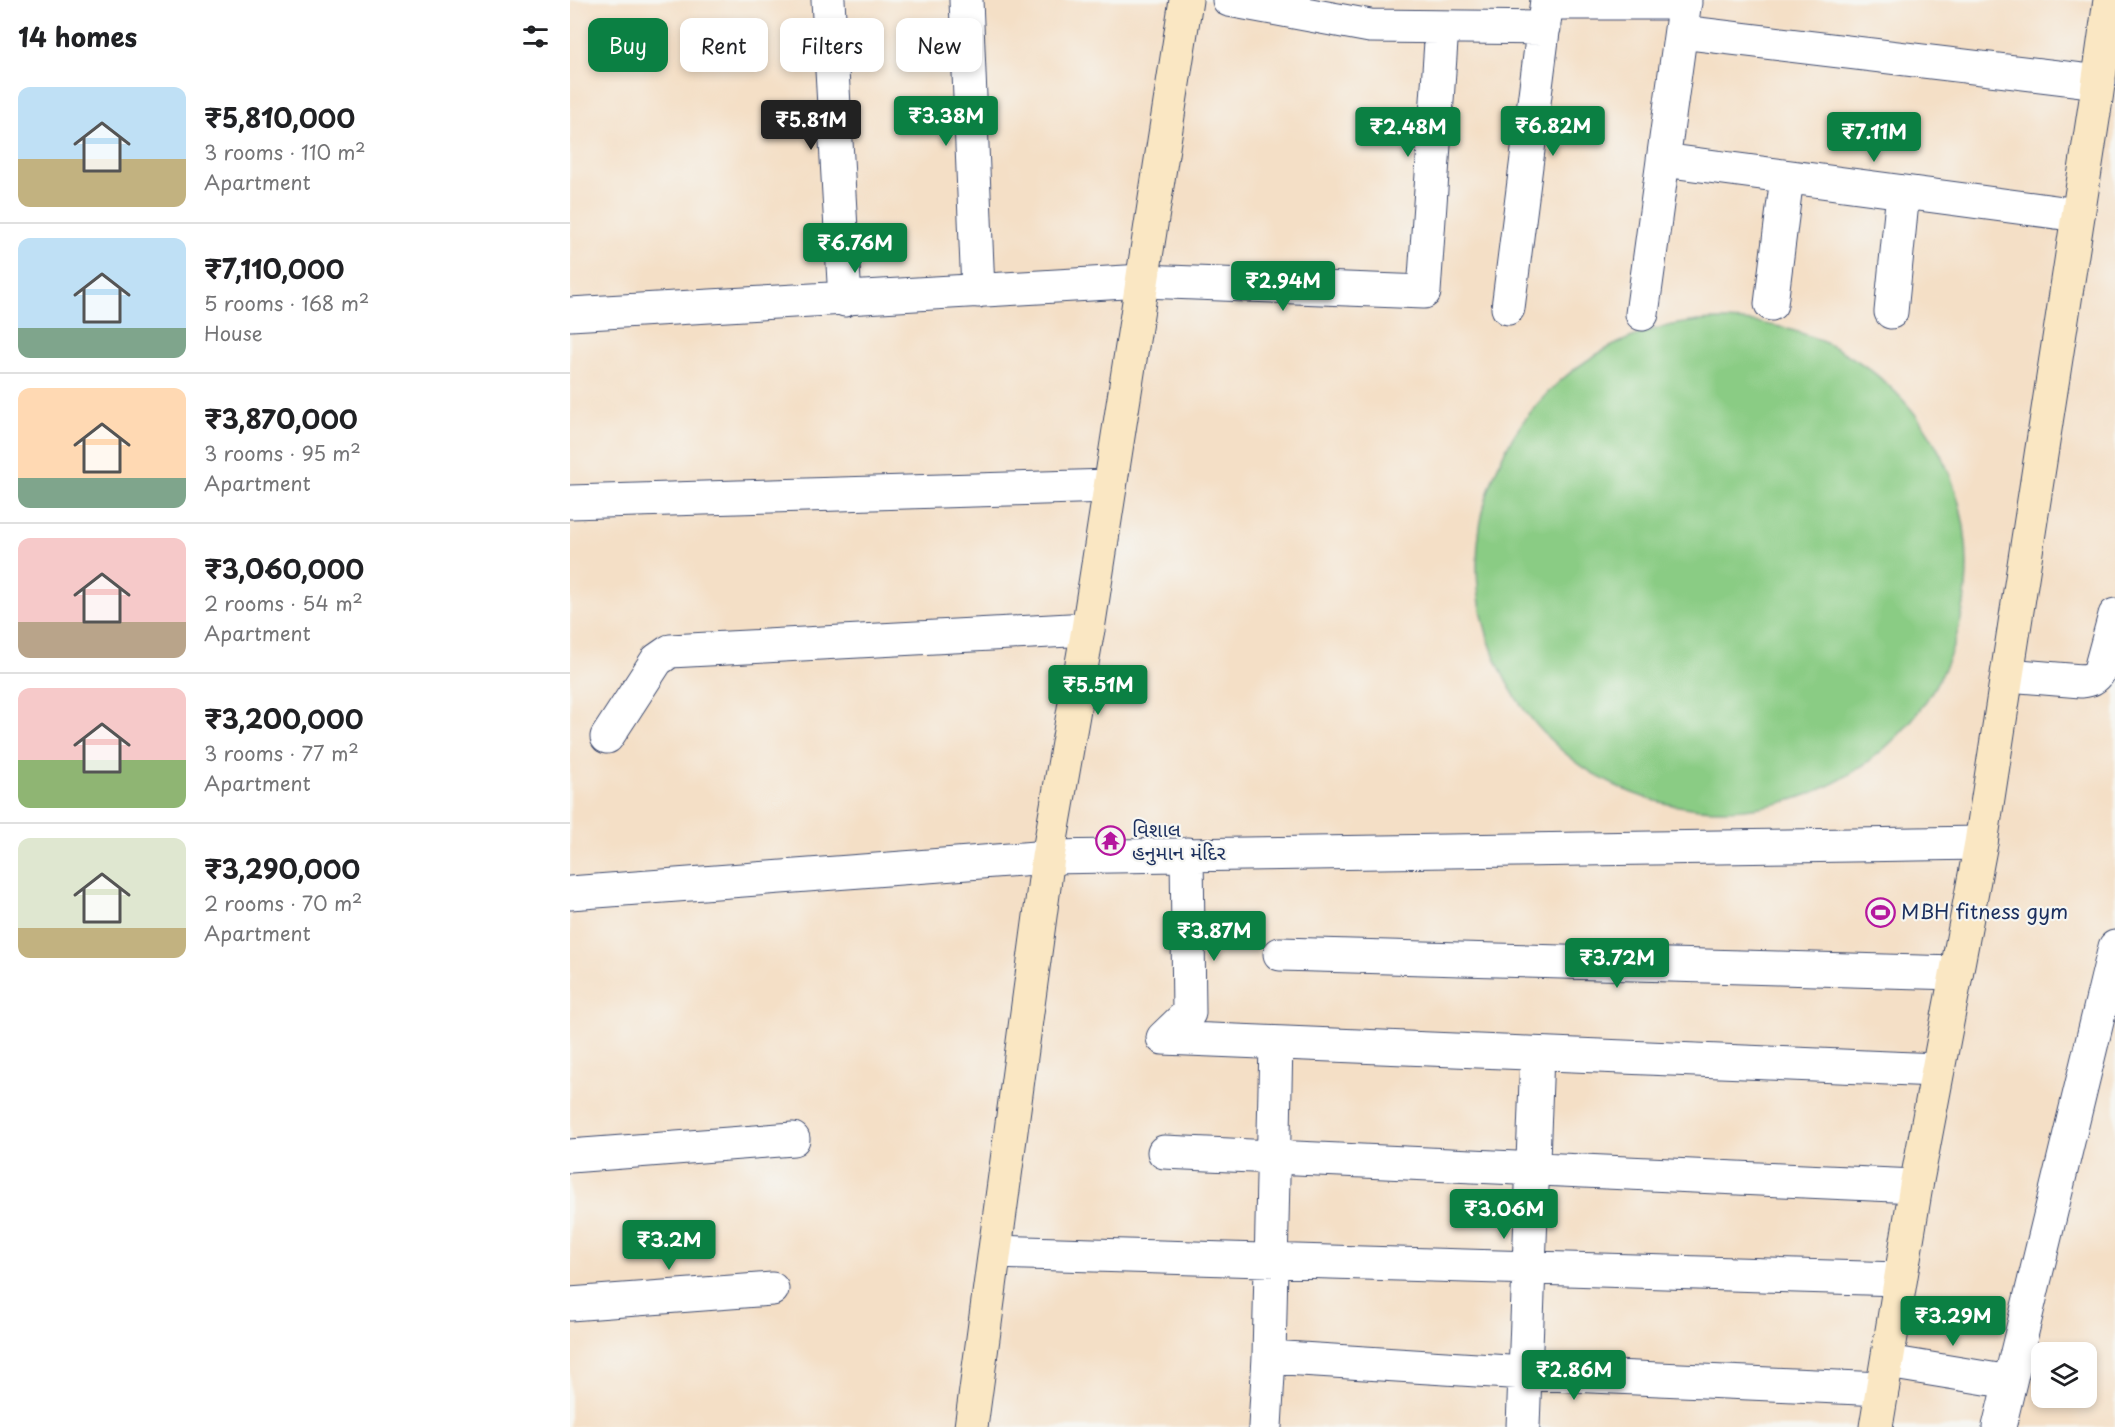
<!DOCTYPE html>
<meta charset="utf-8">
<style>
body{margin:0;font-family:"Playpen Sans","Noto Sans Gujarati",sans-serif;background:#f6f6f6;color:#202124;height:100vh;display:flex;flex-direction:column;font-size:22px;white-space:nowrap}
*{box-sizing:border-box;margin:0}
p{font-size:20px;color:#757577}
.icon{flex:none;width:33px;height:33px;fill:none;stroke:currentColor;stroke-width:2;stroke-linecap:round;stroke-linejoin:round}
.map{position:relative;flex:1;overflow:hidden}
.drawer{display:flex;flex-direction:column;background:#fff;width:570px}
.drawer>*{flex:none}
.guide{position:absolute;left:18px;top:18px;width:570px;height:54px;display:flex;gap:12px}
.tools{position:absolute;left:1461px;top:1342px;display:grid;gap:12px}
.tools a{display:grid;place-items:center;width:66px;height:66px;border-radius:12px;background:#fff;box-shadow:0 3px 9px #0003;font-size:30px}
.price{position:absolute;translate:-50% -51px;padding:0 14px;border-radius:6px;background:#0b8043;color:#fff;font-size:20px;line-height:39px;filter:drop-shadow(0 2px 3px #0008)}
.price::after{content:'';position:absolute;left:50%;top:36px;width:18px;height:14px;margin-left:-9px;background:inherit;clip-path:polygon(0 0,100% 0,50% 100%)}
.price.active{background:#222;color:#fff}
ul{padding:0;list-style:none}
li{display:flex;align-items:center;gap:18px;height:150px;padding:0 18px}
li+li{border-top:2px solid #e0e0e0}
li span{display:grid;place-items:center;flex:none;width:168px;height:120px;border-radius:12px;color:#555}
li>.icon{margin-inline-start:auto}
span .icon{width:72px;height:72px;fill:#fffc;stroke-width:1}
li b{font-size:26px}
h2{display:flex;justify-content:space-between;align-items:center;height:72px;padding:0 18px;font-size:26px}
.chip{padding:0 21px;border-radius:12px;background:#fff;box-shadow:0 3px 9px #0003;font-size:21px;line-height:54px}
.chip.active{background:#0b8043;color:#fff}
main{display:flex;flex:1;min-height:0}
.map>svg:first-child{display:block}
.grass{fill:#8acc84;stroke:#527e71;stroke-width:1.5}
.lines{fill:none;stroke-linecap:round;stroke-linejoin:round}
.street-casing{stroke:#3c496e;stroke-width:35}
.secondary-casing{stroke:#3c496e;stroke-width:35}
.street{stroke:#fff;stroke-width:33}
.secondary{stroke:#fae7c3;stroke-width:33}
.labels{text-anchor:middle;stroke-width:4.5;stroke-linejoin:round;paint-order:stroke}
.poi-label{font-size:20px;fill:#1b2f5e;stroke:#f6f6f2;text-anchor:start}
</style>
<main>
<section class="drawer">
<h2>14 homes<svg class="icon" aria-label="filters" viewBox="0 0 24 24"><path d="M4 7h16M4 17h16"/><circle cx="9" cy="7" r="2"/><circle cx="15" cy="17" r="2"/></svg></h2>
<ul>
<li><span style="background:linear-gradient(#bfe0f5 60%,#c2b280 0)"><svg class="icon" aria-label="home" viewBox="0 0 24 24"><path d="M3 11l9-7 9 7M6 9v11h12V9"/></svg></span><div><b>₹5,810,000</b><p>3 rooms · 110 m²</p><p>Apartment</p></div></li>
<li><span style="background:linear-gradient(#bfe0f5 75%,#7fa58c 0)"><svg class="icon" aria-label="home" viewBox="0 0 24 24"><path d="M3 11l9-7 9 7M6 9v11h12V9"/></svg></span><div><b>₹7,110,000</b><p>5 rooms · 168 m²</p><p>House</p></div></li>
<li><span style="background:linear-gradient(#ffd9b3 75%,#7fa58c 0)"><svg class="icon" aria-label="home" viewBox="0 0 24 24"><path d="M3 11l9-7 9 7M6 9v11h12V9"/></svg></span><div><b>₹3,870,000</b><p>3 rooms · 95 m²</p><p>Apartment</p></div></li>
<li><span style="background:linear-gradient(#f6c9c9 70%,#b9a48a 0)"><svg class="icon" aria-label="home" viewBox="0 0 24 24"><path d="M3 11l9-7 9 7M6 9v11h12V9"/></svg></span><div><b>₹3,060,000</b><p>2 rooms · 54 m²</p><p>Apartment</p></div></li>
<li><span style="background:linear-gradient(#f6c9c9 60%,#8fb573 0)"><svg class="icon" aria-label="home" viewBox="0 0 24 24"><path d="M3 11l9-7 9 7M6 9v11h12V9"/></svg></span><div><b>₹3,200,000</b><p>3 rooms · 77 m²</p><p>Apartment</p></div></li>
<li><span style="background:linear-gradient(#dfe7d0 75%,#c2b280 0)"><svg class="icon" aria-label="home" viewBox="0 0 24 24"><path d="M3 11l9-7 9 7M6 9v11h12V9"/></svg></span><div><b>₹3,290,000</b><p>2 rooms · 70 m²</p><p>Apartment</p></div></li>
</ul>
</section>
<div class="map">
<svg width="1545" height="1427" viewBox="0 0 1545 1427">
<rect width="100%" height="100%" fill="#f6f6f2"/>
<filter id="ink" filterUnits="userSpaceOnUse"><feTurbulence type="fractalNoise" baseFrequency=".0167" numOctaves="2"/><feDisplacementMap in="SourceGraphic" scale="12" xChannelSelector="R" yChannelSelector="G"/><feConvolveMatrix kernelMatrix="1 2 1 2 8 2 1 2 1" color-interpolation-filters="sRGB"/></filter>
<filter id="wash" filterUnits="userSpaceOnUse"><feTurbulence type="fractalNoise" baseFrequency=".008" numOctaves="4" result="noise"/><feDisplacementMap in="SourceGraphic" scale="24" xChannelSelector="R" yChannelSelector="G"/><feGaussianBlur stdDeviation="1.35" result="paint"/><feColorMatrix in="noise" values="0 0 0 0 0 0 0 0 0 0 0 0 0 0 0 0 0 1.4 0 .05"/><feComposite in="paint" operator="in"/></filter>
<g filter="url(#wash)">
<rect width="100%" height="100%" fill="#f4dfc6"/>
<path class="grass" d="M907 565a245 245 0 1 1 490 0a245 245 0 1 1-490 0Z"/>
</g>
<g filter="url(#ink)">
<g class="lines">
<defs>
<path id="street" d="M258 0 275 300
M396 0 408 291
M659 0 800 26 974 28
M977 3H1115
M1111 32 1529 82
M1093 160 1508 215
M1201 304 1217 177
M938 308 977 0
M1321 312 1333 192
M0 314 573 281 854 292 872 27
M1072 314 1115 0
M0 502 540 486
M1438 675 1511 681C1520 680 1525 679 1530 670L1545 615
M37 737 87 660 100 651 518 629
M0 893 478 857 1411 843
M710 954 1386 973
M593 1038 1367 1070
M593 1038 619 1013 617 854
M594 1152 1346 1186
M0 1156 223 1139
M425 1252 1330 1279
M0 1304 202 1289
M699 1357 955 1373 1312 1389
M1318 1362 1440 1382
M695 1427 699 1357 706 1043
M953 1427 967 1054
M1429 1427 1545 947"/>
<path id="secondary" d="M401 1427 478 857 518 629 616 0
M1306 1427 1346 1186 1411 843 1525 106 1540 0"/>
</defs>
<use href="#street" class="street-casing"/>
<use href="#secondary" class="secondary-casing"/>
<use href="#street" class="street"/>
<use href="#secondary" class="secondary"/>
</g>
</g>
<defs>
<symbol id="temple-ring" viewBox="-11 -11 22 22"><circle r="9.5" fill="#f6f6f2" stroke="#b5179e" stroke-width="1.5"/><path d="M0-6L5-2H3V0L6.5 2.5H4V6H1.5V3h-3V6H-4V2.5H-6.5L-3 0V-2H-5Z" fill="#b5179e"/></symbol>
<symbol id="stadium-ring" viewBox="-11 -11 22 22"><circle r="9.5" fill="#f6f6f2" stroke="#b5179e" stroke-width="1.5"/><path d="M0-5a6.5 5 0 1 0 0 10a6.5 5 0 1 0 0-10ZM-3.5-1.8h7v3.6h-7Z" fill="#b5179e"/></symbol>
</defs>
<g fill-rule="evenodd">
<use href="#temple-ring" x="524" y="824" width="33" height="33"/>
<use href="#stadium-ring" x="1294" y="896" width="33" height="33"/>
</g>
<g class="labels">
<g class="poi-label">
<text x="562" y="837">વિશાલ<tspan x="562" dy="23">હનુમાન મંદિર</tspan></text>
<text x="1331" y="919">MBH fitness gym</text>
</g>
</g>
</svg>
<div class="tools">
<a><svg class="icon" aria-label="layers" viewBox="0 0 24 24"><path d="M12 4l9 5-9 5-9-5zM3 14l9 5 9-5"/></svg></a>
</div>
<b class="price" style="left:376px;top:147px">₹3.38M</b>
<b class="price active" style="left:241px;top:151px">₹5.81M</b>
<b class="price" style="left:983px;top:157px">₹6.82M</b>
<b class="price" style="left:838px;top:158px">₹2.48M</b>
<b class="price" style="left:1304px;top:163px">₹7.11M</b>
<b class="price" style="left:285px;top:274px">₹6.76M</b>
<b class="price" style="left:713px;top:312px">₹2.94M</b>
<b class="price" style="left:528px;top:716px">₹5.51M</b>
<b class="price" style="left:644px;top:962px">₹3.87M</b>
<b class="price" style="left:1047px;top:989px">₹3.72M</b>
<b class="price" style="left:934px;top:1240px">₹3.06M</b>
<b class="price" style="left:99px;top:1271px">₹3.2M</b>
<b class="price" style="left:1383px;top:1347px">₹3.29M</b>
<b class="price" style="left:1004px;top:1401px">₹2.86M</b>
<div class="guide">
<a class="chip active">Buy</a>
<a class="chip">Rent</a>
<a class="chip">Filters</a>
<a class="chip">New</a>
</div>
</div>
</main>
